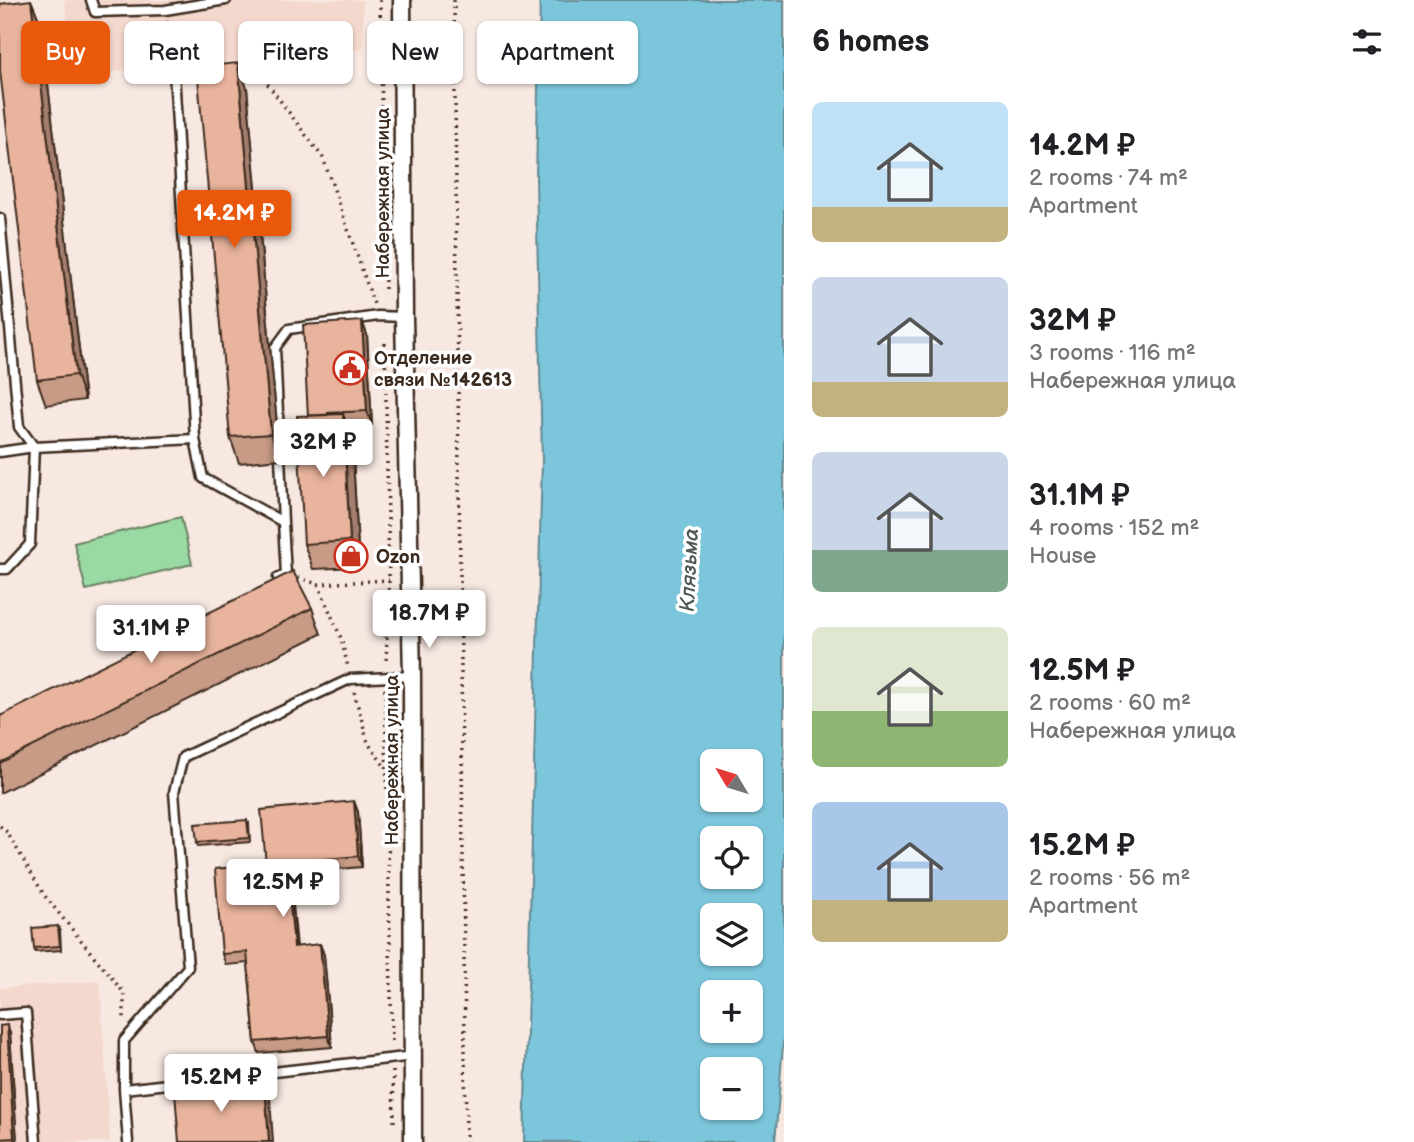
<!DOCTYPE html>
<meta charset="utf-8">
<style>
body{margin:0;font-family:"Balsamiq Sans",sans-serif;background:#f2f2f2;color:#202124;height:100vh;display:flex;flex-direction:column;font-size:26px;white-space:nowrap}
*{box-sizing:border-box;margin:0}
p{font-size:23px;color:#757577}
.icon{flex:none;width:38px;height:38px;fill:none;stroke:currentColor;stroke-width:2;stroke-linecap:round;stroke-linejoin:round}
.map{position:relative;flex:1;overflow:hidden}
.sheet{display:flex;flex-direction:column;background:#fff;width:630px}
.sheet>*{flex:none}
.banner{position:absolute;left:21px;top:21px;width:658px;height:63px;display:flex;gap:14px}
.needle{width:46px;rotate:308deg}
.controls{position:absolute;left:700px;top:749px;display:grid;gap:14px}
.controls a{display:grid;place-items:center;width:63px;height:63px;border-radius:10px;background:#fff;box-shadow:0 2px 5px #0004;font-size:35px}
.price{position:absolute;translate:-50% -60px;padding:0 16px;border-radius:7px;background:#fff;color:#222;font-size:23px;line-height:46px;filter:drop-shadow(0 2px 4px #0008)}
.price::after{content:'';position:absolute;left:50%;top:42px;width:21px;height:16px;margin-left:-10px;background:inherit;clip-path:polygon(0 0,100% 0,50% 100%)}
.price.current{background:#ea580c;color:#fff}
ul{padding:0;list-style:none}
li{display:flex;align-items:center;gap:21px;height:175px;padding:0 28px}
li span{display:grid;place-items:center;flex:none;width:196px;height:140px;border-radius:10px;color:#555}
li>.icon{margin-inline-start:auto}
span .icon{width:84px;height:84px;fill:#fffc;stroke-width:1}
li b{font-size:30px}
h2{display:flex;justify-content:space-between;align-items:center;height:84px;padding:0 28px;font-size:30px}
.chip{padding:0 24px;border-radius:10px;background:#fff;box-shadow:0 2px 5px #0004;font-size:24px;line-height:63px}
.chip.current{background:#ea580c;color:#fff}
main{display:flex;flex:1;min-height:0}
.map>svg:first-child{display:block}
.built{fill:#f4d8cd}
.green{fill:#99daa4;stroke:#6a8261;stroke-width:2}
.water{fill:#7cc6dc;stroke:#628890;stroke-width:2;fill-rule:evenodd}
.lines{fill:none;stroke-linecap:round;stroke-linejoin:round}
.lane-casing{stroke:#3b2a1e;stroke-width:13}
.street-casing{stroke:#3b2a1e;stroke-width:21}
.path{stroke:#3b2a1e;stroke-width:3.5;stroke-dasharray:2 5;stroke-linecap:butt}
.lane{stroke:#fff;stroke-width:8}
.street{stroke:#fff;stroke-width:16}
.wall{fill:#c89b87;stroke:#3b2a1e;stroke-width:2}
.shaded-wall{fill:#a37e6e;stroke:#3b2a1e;stroke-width:2}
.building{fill:#e9b49d;stroke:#3b2a1e;stroke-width:2}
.labels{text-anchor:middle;stroke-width:7;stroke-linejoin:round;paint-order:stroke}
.street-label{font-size:19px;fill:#3b2a1e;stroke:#fff}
.poi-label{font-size:19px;font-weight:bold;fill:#3b2a1e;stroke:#fff;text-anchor:start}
.water-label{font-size:21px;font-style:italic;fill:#4e5957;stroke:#fff}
</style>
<main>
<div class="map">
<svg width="784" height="1142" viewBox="0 0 784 1142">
<rect width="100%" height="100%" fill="#f8e8e2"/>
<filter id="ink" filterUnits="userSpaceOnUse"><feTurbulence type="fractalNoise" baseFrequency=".0143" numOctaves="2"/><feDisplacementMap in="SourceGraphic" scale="14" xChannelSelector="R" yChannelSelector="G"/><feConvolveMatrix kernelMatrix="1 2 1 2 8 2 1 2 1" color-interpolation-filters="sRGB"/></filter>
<g filter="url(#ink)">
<path class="built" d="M64 0H363V49L78 75Z
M100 981 110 1142H0V988Z"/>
<path class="green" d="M181 517 192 564 86 590 74 543Z"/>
<path class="water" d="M540 0H784V1033L775 1142H524L542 461 536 177ZM712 761H751V800H712ZM712 838H751V877H712ZM712 915H751V954H712ZM712 992H751V1031H712ZM712 1069H751V1108H712Z"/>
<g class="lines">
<defs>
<path id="lane" d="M91 0 95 12 165 10 226 0
M174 72 195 439 203 478 283 522 286 575 278 578
M0 218 19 427 34 447 0 452
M283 522 275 348 289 329 378 316 404 317
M0 569H7L30 544 34 447 195 439
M412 676 350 679 183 757 174 792 188 967 124 1041V1089L414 1056
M0 1015 26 1013 36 1142
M124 1089 128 1142"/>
<path id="street" d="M402 0 404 317 412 676 413 1142"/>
</defs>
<use href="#lane" class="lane-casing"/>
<use href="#street" class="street-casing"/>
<path class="path" d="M380 0 385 290
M454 0 466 1142
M167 21 172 59
M239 71H258L323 158 374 304
M385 343 389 580 386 664
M298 578 318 584 389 580
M318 584 341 638 348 667
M385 689 392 1045
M354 692 368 743 385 767
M0 826 7 832 44 895 124 993V1022
M393 1071 394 1122"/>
<use href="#lane" class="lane"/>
<use href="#street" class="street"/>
</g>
<path class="wall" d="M31 0 41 25 85 400 46 405 37 380Z
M247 88 280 459 239 463 230 437Z
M362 321 367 335 372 425 348 426 352 439 359 567 313 569 304 544 308 416Z
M312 608 321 634 0 793V716Z
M354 801 358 812 362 867 290 873 297 947 320 944 324 955 332 1047 259 1053 255 1042 248 963 226 965 222 954 266 864Z
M249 823 250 842 198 846 197 842Z
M58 926 60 930 61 950 35 952 34 948Z
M0 1026 10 1033 17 1142H0Z"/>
<path class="shaded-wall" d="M31 0 41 25 85 400 76 375Z
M238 63 247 88 280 459 271 434Z
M362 321 367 335 372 425 367 411Z
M343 414 352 439 359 567 350 541Z
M354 801 358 812 362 867 358 856Z
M286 863 290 873 297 958 294 947Z
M320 944 324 955 332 1047 328 1036Z
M7 1025 10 1033 17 1142H16L14 1138Z
M265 1084 270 1098 273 1142H269Z"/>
<path class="building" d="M31 0 76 375 37 380 0 71V4Z
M238 63 271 434 230 437 197 67Z
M362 321 367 411 328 413V415L308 416 303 325Z
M343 414 350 541 304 544 297 416Z
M293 571 312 608 0 763V716Z
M354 801 358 856 286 863 294 947 320 944 328 1036 255 1042 247 952 222 954 215 869 266 864 261 810Z
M247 820 249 838 197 842 195 824Z
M58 926 60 946 34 948 32 928Z
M7 1025 14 1138 0 1139V1026Z
M194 1079 195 1090 265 1084 269 1142H179L174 1081Z"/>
</g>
<defs>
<symbol id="civic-ring" viewBox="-11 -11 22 22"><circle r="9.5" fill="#fff" stroke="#c8321e" stroke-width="1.5"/><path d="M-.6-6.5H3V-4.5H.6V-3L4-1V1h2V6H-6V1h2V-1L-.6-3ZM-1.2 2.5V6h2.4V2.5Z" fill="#c8321e"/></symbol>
<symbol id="shop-ring" viewBox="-11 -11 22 22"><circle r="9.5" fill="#fff" stroke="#c8321e" stroke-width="1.5"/><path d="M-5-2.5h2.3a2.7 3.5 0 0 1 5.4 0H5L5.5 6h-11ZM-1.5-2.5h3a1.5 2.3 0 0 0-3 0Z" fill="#c8321e"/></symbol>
</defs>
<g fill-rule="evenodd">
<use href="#civic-ring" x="331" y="349" width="38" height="38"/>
<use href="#shop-ring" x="332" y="537" width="38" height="38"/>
</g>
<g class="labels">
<g class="street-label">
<text transform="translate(382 193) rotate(-90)" y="7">Набережная улица</text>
<text transform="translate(391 760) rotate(-90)" y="7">Набережная улица</text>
</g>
<g class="poi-label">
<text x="374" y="364">Отделение<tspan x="374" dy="22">связи №142613</tspan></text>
<text x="376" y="563">Ozon</text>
</g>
<g class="water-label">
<text transform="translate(689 570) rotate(-87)" y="7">Клязьма</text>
</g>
</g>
</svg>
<div class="controls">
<a><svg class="needle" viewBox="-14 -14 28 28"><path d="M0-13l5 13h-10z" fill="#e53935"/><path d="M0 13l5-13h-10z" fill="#757577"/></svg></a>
<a><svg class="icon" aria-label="locate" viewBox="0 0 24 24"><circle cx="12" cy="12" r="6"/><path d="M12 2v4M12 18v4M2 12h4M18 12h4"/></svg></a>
<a><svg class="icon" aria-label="layers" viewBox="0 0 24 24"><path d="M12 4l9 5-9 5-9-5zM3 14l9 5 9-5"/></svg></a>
<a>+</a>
<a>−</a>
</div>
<b class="price current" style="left:234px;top:250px">14.2M ₽</b>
<b class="price" style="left:323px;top:479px">32M ₽</b>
<b class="price" style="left:429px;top:650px">18.7M ₽</b>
<b class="price" style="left:151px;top:665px">31.1M ₽</b>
<b class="price" style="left:283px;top:919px">12.5M ₽</b>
<b class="price" style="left:221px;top:1114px">15.2M ₽</b>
<div class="banner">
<a class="chip current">Buy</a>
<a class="chip">Rent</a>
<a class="chip">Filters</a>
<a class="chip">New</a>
<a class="chip">Apartment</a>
</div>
</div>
<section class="sheet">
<h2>6 homes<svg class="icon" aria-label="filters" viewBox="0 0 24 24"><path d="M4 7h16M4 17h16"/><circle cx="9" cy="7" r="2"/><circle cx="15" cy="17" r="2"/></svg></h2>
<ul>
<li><span style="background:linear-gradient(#bfe0f5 75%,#c2b280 0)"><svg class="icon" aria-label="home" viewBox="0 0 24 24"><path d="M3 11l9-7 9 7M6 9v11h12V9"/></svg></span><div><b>14.2M ₽</b><p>2 rooms · 74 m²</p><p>Apartment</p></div></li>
<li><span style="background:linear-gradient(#c9d6e8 75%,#c2b280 0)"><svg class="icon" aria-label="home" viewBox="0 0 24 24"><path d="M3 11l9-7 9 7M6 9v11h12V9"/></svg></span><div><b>32M ₽</b><p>3 rooms · 116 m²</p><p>Набережная улица</p></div></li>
<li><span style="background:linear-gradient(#c9d6e8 70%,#7fa58c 0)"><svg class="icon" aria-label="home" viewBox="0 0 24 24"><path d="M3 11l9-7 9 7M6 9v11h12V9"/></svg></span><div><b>31.1M ₽</b><p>4 rooms · 152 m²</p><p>House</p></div></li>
<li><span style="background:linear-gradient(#dfe7d0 60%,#8fb573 0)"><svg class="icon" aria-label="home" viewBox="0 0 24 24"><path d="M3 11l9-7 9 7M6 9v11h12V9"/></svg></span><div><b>12.5M ₽</b><p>2 rooms · 60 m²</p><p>Набережная улица</p></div></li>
<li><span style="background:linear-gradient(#a9c7e8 70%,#c2b280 0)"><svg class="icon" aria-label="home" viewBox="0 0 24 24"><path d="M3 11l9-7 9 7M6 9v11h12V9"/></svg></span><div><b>15.2M ₽</b><p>2 rooms · 56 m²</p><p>Apartment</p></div></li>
</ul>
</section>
</main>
